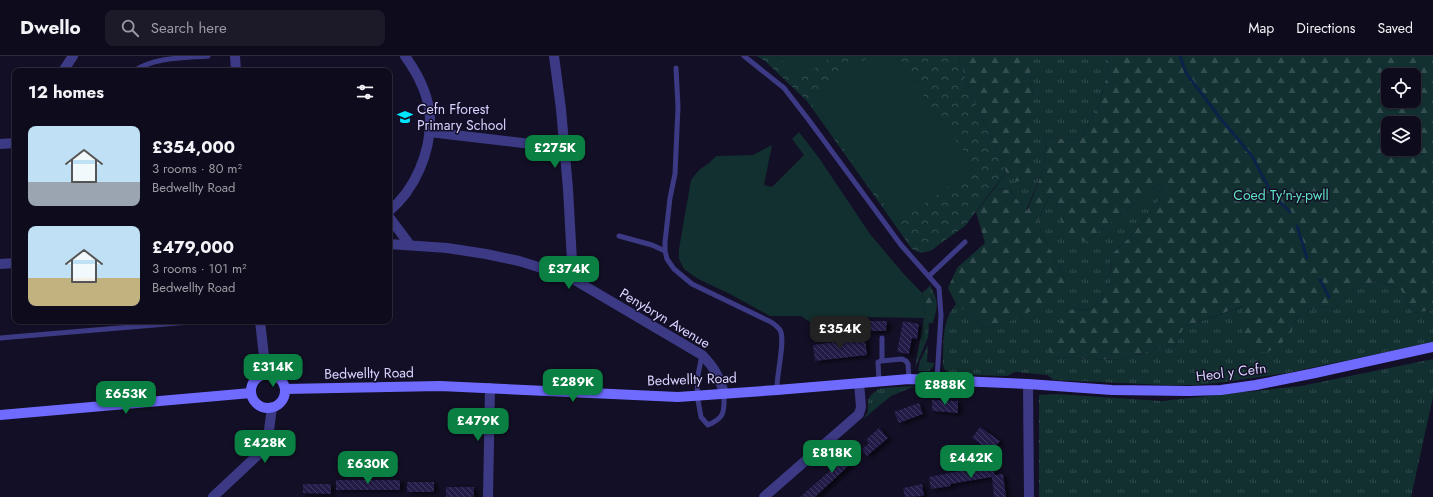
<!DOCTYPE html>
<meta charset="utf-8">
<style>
body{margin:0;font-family:Jost,sans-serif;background:#1c1929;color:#f1f3f6;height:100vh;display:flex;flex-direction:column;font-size:15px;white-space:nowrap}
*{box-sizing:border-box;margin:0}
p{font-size:13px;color:#9b9ba3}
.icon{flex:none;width:22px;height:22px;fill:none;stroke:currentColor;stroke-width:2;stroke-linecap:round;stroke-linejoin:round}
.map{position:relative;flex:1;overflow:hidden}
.panel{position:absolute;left:12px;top:12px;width:380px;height:256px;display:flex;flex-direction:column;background:#0e0b1c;border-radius:8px;box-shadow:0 1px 3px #0004,0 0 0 1px #2e2b3b}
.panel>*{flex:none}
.fabs{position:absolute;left:1381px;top:12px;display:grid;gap:8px}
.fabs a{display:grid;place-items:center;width:40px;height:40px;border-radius:8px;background:#0e0b1c;box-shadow:0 1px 3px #0004,0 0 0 1px #2e2b3b;font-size:20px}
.price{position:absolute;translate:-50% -34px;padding:0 9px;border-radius:8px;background:#0b8043;color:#fff;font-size:13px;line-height:26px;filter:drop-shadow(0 1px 2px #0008)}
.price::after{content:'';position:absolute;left:50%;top:24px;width:12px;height:9px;margin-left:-6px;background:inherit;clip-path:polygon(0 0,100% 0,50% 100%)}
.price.on{background:#222;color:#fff}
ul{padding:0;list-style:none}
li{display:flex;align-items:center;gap:12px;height:100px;padding:0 16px}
li span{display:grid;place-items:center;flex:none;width:112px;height:80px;border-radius:8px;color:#555}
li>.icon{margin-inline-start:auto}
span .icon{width:48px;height:48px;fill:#fffc;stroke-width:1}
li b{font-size:17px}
h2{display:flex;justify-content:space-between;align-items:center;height:48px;padding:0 16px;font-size:17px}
header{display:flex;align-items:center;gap:24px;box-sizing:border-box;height:56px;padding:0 20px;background:#0e0b1c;border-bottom:1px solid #2e2b3b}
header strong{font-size:19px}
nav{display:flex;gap:22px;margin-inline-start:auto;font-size:14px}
.search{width:280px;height:36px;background:#1c1929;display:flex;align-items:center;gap:10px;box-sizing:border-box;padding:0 14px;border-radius:8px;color:#9b9ba3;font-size:15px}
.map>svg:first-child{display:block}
.grass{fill:url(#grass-tufts)}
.forest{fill:url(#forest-firs);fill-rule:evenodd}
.park{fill:url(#park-crowns)}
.garden{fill:#12302f}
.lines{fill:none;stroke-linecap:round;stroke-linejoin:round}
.stream{stroke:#0c2248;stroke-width:3}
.building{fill:url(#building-back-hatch);filter:url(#shadow)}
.lane{stroke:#3d3a85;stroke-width:5}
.street{stroke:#3d3a85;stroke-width:10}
.secondary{stroke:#6f6bff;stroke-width:10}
.labels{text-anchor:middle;stroke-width:3;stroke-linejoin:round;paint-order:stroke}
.poi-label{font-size:14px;fill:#d9d4ff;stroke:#130f26;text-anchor:start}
.park-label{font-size:14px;fill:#5fe0c0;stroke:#130f26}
.street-label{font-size:14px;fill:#d9d4ff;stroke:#130f26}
</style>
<header>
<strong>Dwello</strong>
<div class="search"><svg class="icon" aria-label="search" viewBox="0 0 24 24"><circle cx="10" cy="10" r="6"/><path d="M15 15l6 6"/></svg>Search here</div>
<nav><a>Map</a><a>Directions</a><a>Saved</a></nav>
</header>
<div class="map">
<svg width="1433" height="441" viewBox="0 0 1433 441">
<defs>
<pattern id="grass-tufts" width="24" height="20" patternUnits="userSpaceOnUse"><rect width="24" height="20" fill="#12302f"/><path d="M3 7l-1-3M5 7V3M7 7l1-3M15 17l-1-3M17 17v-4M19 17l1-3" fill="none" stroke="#344d4e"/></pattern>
<pattern id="forest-firs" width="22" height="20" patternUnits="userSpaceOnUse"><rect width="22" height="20" fill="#12302f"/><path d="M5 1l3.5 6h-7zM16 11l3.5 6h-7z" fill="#344d4e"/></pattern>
<pattern id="park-crowns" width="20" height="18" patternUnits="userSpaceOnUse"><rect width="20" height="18" fill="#12302f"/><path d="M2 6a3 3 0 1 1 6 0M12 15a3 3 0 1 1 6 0" fill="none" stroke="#344d4e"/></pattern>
<pattern id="building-back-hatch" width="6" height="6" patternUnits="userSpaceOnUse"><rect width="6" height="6" fill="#241b47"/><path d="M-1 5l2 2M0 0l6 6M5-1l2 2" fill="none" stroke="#433b63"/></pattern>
<filter id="shadow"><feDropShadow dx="4" dy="2" stdDeviation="2" flood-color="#0009"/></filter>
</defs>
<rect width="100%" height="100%" fill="#130f26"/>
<path class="grass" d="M1032 0H1106L1108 17 1097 53 1080 85 1046 81 1044 111 1026 155 1010 134 994 133 1006 116 1017 126 1033 40 1030 18Z
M1160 127 1164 138 1131 180 1110 200 1111 226 1093 253 1069 254 1051 301 1116 304 1176 288 1184 271 1244 250 1243 276 1292 274 1297 261 1319 250 1334 253 1359 229 1381 225 1401 234 1413 257 1433 254V286L1287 317 1224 326 1197 329H1165L1054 324 1047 319 1015 316 1007 320 971 319 949 317 944 313 943 308C944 286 941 266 956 248L986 272 1003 269 1067 228 1037 167 1049 141 1056 143 1057 156 1086 186Z
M930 229C939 248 938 247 933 267H929L928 281 915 312 924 262 928 263 933 244 928 232Z
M928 289 927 306 934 307 933 311 929 315H918L920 305Z
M1433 303V341L1411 441H1039V339L1056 338 1162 345 1301 330Z
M915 330 891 340 863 363 868 356V344L871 339 877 334 882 332Z"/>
<path class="forest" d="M958 0H1033L1030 18 1033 40 1031 117 1017 126 1006 116 969 32Z
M1106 0H1433V254L1413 257 1401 234 1381 225 1359 229 1334 253 1319 250 1297 261 1292 274 1281 288 1266 297 1250 293 1243 277V250L1184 271 1176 288 1116 304 1051 301 1048 284 1069 254 1093 253 1111 226 1110 200 1131 180 1164 138 1160 127 1086 186 1068 178 1057 156 1056 143 1049 141 1037 167 1067 228 1064 238 1003 269 986 272 956 248 948 232 957 212 985 187 976 156 994 133 1010 134 1019 146 1027 155 1044 111 1046 81 1080 85 1097 53 1108 17ZM1388 19H1414V45H1388ZM1388 67H1414V93H1388Z
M928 232C933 243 936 252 928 263L924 262 925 248 922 237Z"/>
<path class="park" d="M757 0H958L969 32 1006 116 965 170 930 195 921 197 912 193 807 45 766 6Z"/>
<path class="garden" d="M779 0H832L797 25Z
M870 0H895L975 111 898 167 809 44Z
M799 76 819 102 870 178 902 216 922 237 925 248 924 262 862 261 810 266 801 260H770L730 238 698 223 684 213 679 203V193L691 124 699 114 709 107 716 100 753 99 772 89 764 129 772 131 804 99 792 83Z"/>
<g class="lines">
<path class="stream" d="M1180 0 1186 17 1221 63 1252 100 1272 138 1290 156
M1297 170 1307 202
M1320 224 1329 241"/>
</g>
<path class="building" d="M865 265H887L886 275H864Z
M903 265 919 268 917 283 912 282 909 298 897 296Z
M865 282 867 299 815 305 813 289Z
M932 344 958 345V357L932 355Z
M919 347 923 358 899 367 894 356Z
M980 371 1000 385 991 396 972 382Z
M879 372 888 382 867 400 862 393 869 387 866 384Z
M850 393 857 402 815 441H800L832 413 830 410Z
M985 410 995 412 994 419 1003 418 1006 441H994L992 421 950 428 951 430 931 433 929 421Z
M336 424H400V434H336Z
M407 426H434V436H407Z
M303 428H331V438L303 437Z
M922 428 924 440 905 441 903 432Z
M446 431H474V441H446Z"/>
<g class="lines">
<path class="lane" d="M744 0 784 32 808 63 901 189 939 232 941 259 937 323
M134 15C155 1 183 2 208 0
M619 180 652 189 665 195 667 203 674 213 692 228 771 266C774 268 778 271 780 274 786 284 776 320 777 334
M665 195V186L670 142 675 118 678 51 676 12
M929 220 965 186
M0 282 202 265
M882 282V305
M702 299 698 319 697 339 701 361 708 369C726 361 724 355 724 337
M879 325 878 306 881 305 902 303 906 305 908 308 909 323"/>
<path class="street" d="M235 0 236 15
M554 0 561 53 568 133 573 223
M63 15 73 0
M429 76 565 92
M0 88 15 87
M389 155C415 134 431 96 430 62 429 40 418 18 405 0
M389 161 410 189
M389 188 447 192 486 198 519 205 548 214 573 223 702 299C715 312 719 321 724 337
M0 208 15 207
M260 265 266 318
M1028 328 1029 441
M213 441 262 395 268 382 272 351
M488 441 490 332
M764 441 859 358 861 351 859 327"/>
<path class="secondary" d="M251 335a17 17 0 1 1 34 0a17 17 0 1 1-34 0Z
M285 333 440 330 678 341 777 334 909 323 1028 328 1112 334 1189 335 1221 334 1256 329 1315 317 1433 291
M0 359 251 337"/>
</g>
<defs>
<symbol id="school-bare" viewBox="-9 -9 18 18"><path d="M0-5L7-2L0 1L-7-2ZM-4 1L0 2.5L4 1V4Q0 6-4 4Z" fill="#00e5ff" stroke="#130f26" stroke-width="2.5" paint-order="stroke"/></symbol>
</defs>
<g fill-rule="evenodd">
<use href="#school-bare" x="394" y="50" width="22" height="22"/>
</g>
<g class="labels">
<g class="poi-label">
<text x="417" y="58">Cefn Fforest<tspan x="417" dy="16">Primary School</tspan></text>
</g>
<g class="park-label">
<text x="1281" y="144">Coed Ty'n-y-pwll</text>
</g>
<g class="street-label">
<text transform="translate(665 262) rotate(31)" y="5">Penybryn Avenue</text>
<text transform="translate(1231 316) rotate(-7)" y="5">Heol y Cefn</text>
<text transform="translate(369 317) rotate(-1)" y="5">Bedwellty Road</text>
<text transform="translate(692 323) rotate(-2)" y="5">Bedwellty Road</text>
</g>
</g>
</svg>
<div class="fabs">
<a><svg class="icon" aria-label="locate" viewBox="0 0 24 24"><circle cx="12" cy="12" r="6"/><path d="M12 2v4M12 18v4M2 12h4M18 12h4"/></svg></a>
<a><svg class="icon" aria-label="layers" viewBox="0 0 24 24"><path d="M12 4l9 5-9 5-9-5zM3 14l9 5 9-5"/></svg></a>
</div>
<b class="price" style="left:555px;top:113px">£275K</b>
<b class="price" style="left:569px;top:234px">£374K</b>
<b class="price on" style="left:840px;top:294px">£354K</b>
<b class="price" style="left:273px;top:332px">£314K</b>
<b class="price" style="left:573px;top:347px">£289K</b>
<b class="price" style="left:945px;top:350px">£888K</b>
<b class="price" style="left:126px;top:359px">£653K</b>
<b class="price" style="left:478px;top:386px">£479K</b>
<b class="price" style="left:265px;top:408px">£428K</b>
<b class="price" style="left:832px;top:418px">£818K</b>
<b class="price" style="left:971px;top:423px">£442K</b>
<b class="price" style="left:368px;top:429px">£630K</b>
<section class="panel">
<h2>12 homes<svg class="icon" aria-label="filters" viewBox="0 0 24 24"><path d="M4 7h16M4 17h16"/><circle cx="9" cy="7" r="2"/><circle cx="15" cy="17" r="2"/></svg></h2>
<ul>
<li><span style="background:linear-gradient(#bfe0f5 70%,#9aa5b1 0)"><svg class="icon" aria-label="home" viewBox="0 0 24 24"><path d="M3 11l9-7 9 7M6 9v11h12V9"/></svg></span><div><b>£354,000</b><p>3 rooms · 80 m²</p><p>Bedwellty Road</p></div></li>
<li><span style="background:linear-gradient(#bfe0f5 65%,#c2b280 0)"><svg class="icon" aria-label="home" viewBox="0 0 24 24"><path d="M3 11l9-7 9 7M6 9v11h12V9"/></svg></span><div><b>£479,000</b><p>3 rooms · 101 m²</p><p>Bedwellty Road</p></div></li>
</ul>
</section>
</div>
